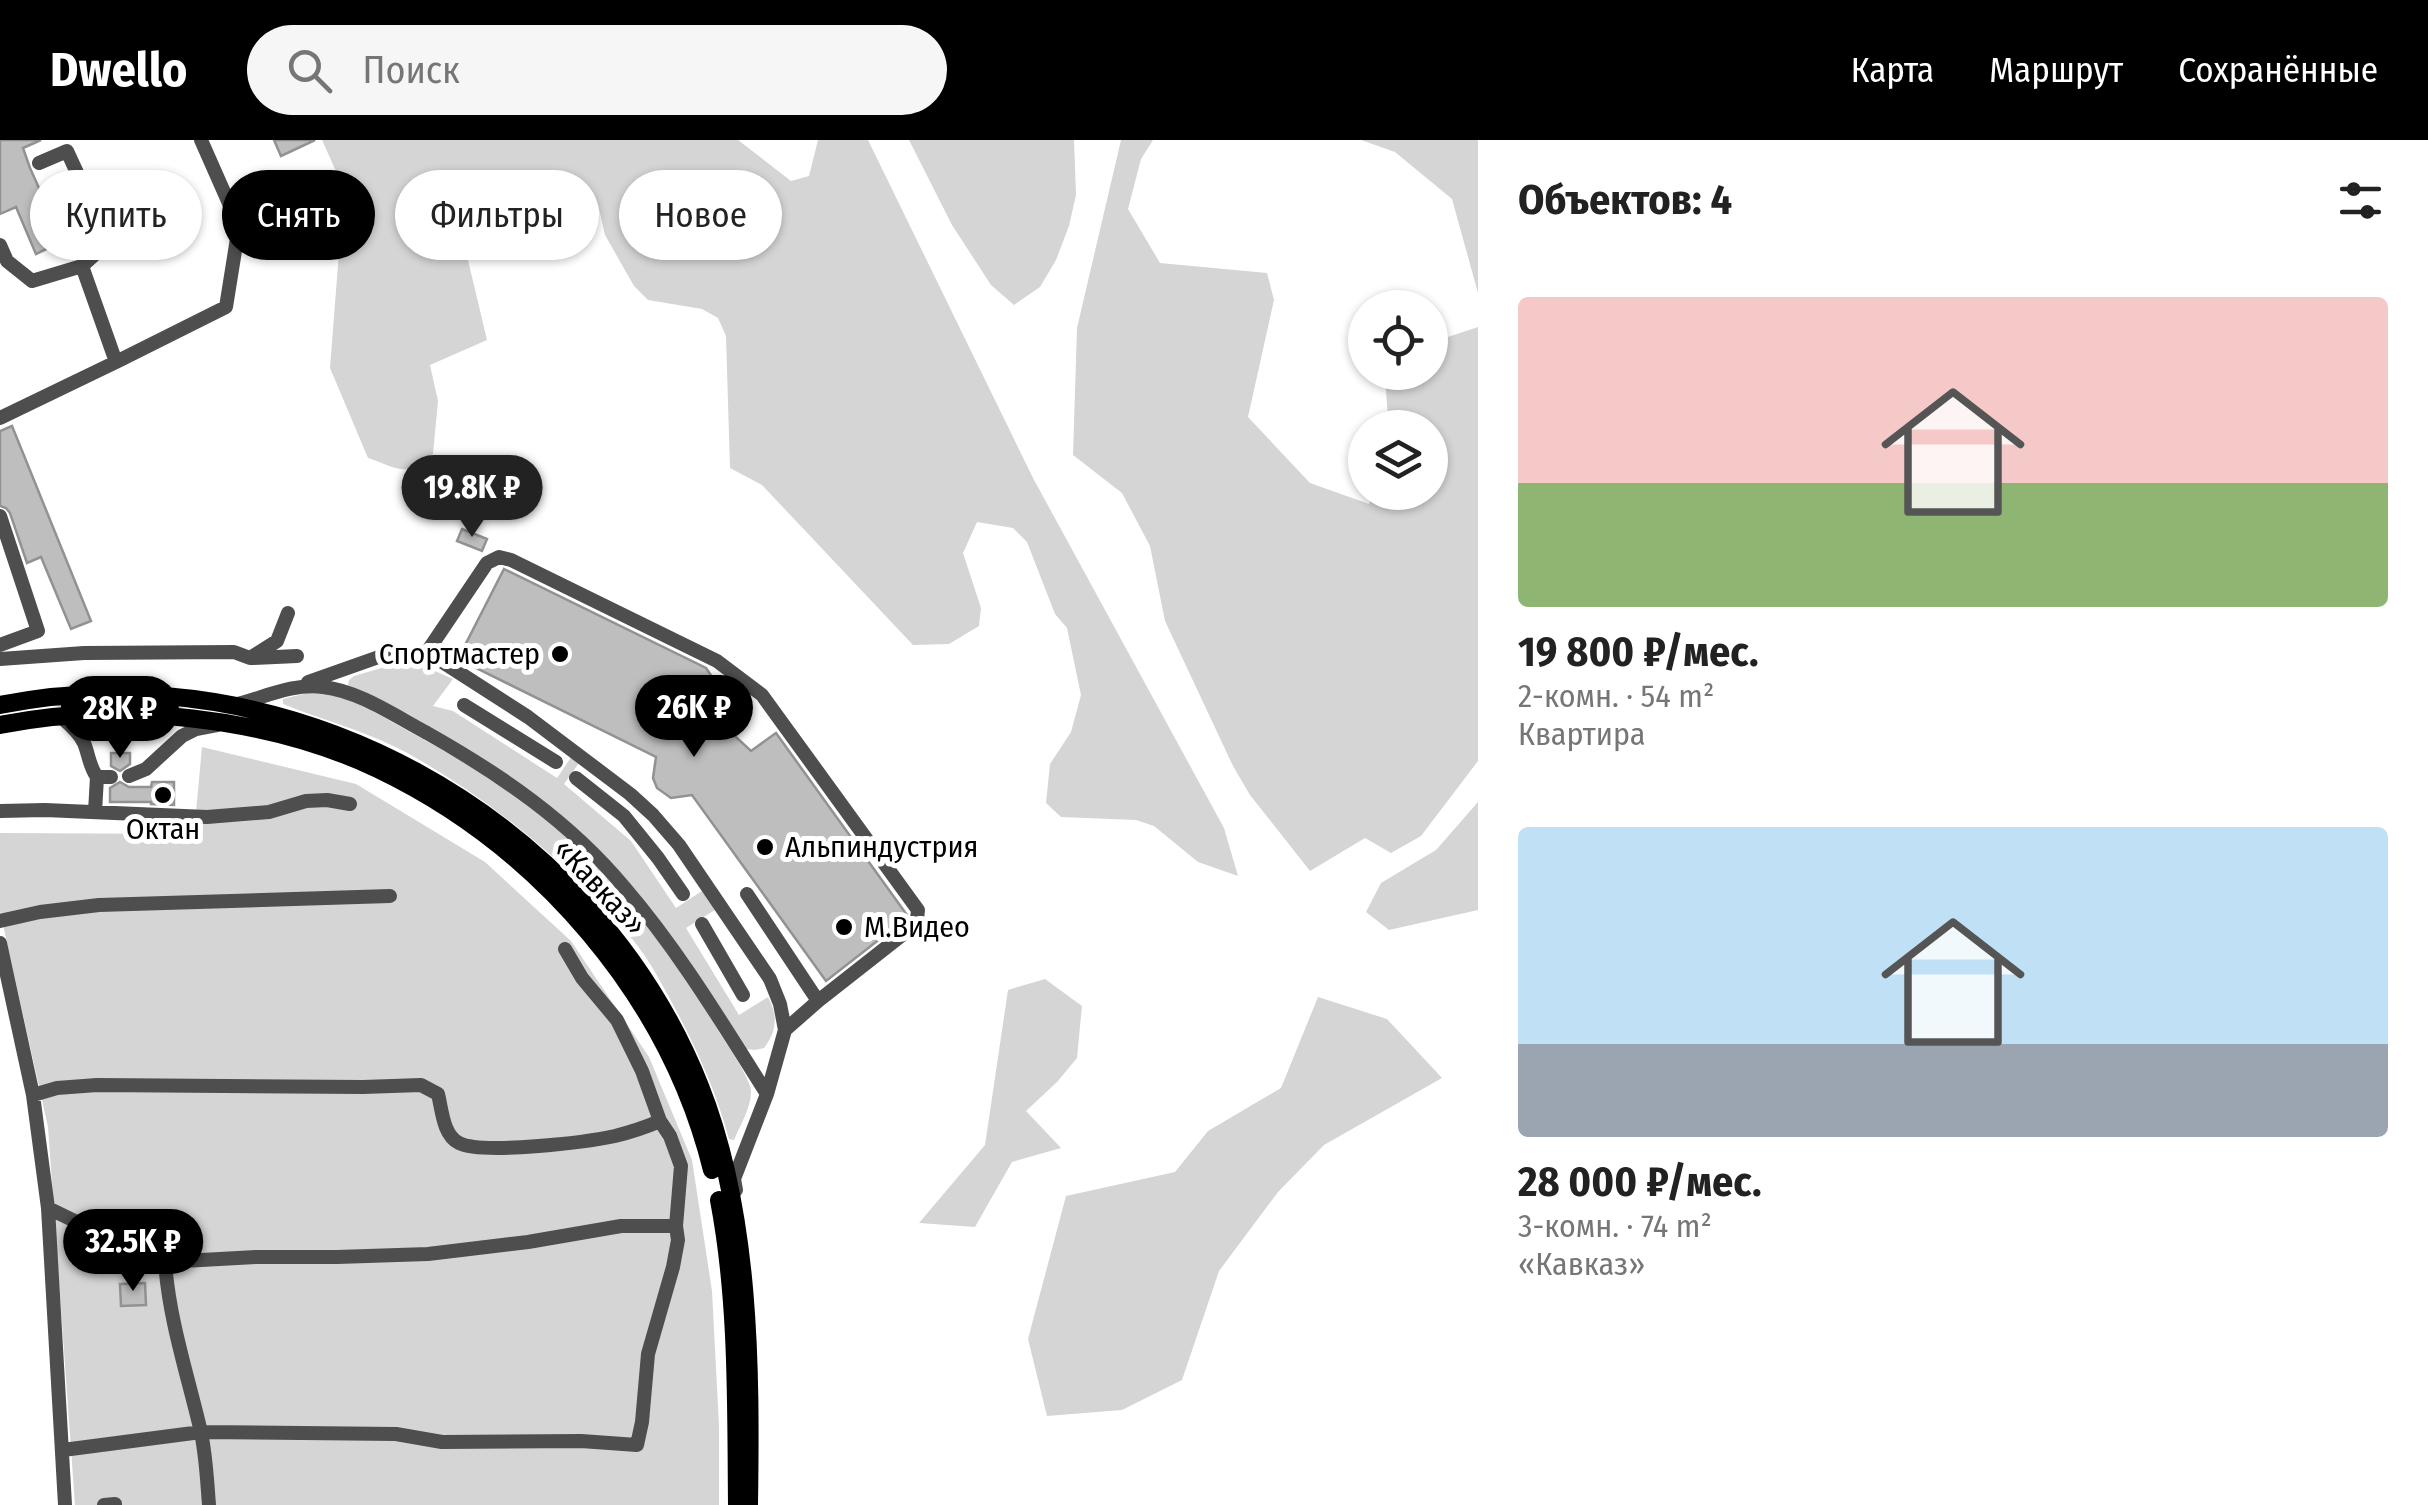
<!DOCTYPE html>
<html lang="ru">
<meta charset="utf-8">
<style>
body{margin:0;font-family:"Fira Sans Condensed",sans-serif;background:#f6f6f6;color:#222;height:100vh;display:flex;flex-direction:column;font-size:38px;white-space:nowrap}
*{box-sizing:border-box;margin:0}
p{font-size:32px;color:#767676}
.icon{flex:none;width:55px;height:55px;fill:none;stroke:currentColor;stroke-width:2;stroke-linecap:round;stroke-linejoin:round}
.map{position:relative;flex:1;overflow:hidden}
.sheet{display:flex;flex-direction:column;background:#fff;width:950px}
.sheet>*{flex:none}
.guide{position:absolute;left:30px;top:30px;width:950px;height:90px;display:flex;gap:20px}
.tools{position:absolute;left:1348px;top:150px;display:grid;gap:20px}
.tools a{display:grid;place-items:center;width:100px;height:100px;border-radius:50%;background:#fff;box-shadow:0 2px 8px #0004;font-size:50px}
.price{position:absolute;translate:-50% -85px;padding:0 22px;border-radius:35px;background:#000;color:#fff;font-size:32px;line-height:65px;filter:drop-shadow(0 2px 5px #0008)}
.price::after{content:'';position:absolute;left:50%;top:60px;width:30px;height:22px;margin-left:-15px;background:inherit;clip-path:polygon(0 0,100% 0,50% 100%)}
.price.active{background:#222;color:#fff}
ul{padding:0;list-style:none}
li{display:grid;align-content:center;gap:20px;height:530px;padding:0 40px}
li span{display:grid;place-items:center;height:310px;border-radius:10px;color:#555}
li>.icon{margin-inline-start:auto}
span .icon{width:180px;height:180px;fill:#fffc;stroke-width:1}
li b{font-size:42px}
h2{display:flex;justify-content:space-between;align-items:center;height:120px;padding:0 40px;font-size:42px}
.tag{padding:0 35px;border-radius:45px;background:#fff;box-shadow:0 2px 8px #0004;font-size:35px;line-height:90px}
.tag.active{background:#000;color:#fff}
header{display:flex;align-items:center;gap:60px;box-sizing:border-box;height:140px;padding:0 50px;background:#000;color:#fff}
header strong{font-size:48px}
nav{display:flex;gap:55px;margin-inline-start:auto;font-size:35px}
.search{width:700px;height:90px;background:#f6f6f6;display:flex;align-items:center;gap:25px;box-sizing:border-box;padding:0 35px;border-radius:55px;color:#767676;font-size:38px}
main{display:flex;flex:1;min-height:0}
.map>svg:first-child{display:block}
.green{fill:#d5d5d5}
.building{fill:#bebebe;stroke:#929292;stroke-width:2.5}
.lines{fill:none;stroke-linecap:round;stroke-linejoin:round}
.minor{stroke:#4e4e4e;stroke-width:14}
.major{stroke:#000;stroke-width:18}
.poi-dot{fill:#000;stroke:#fff;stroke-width:4}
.labels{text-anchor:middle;stroke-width:10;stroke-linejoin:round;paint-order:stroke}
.poi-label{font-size:30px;fill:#000;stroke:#fff;text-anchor:start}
.street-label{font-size:30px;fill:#000;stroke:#fff}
</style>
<header>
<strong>Dwello</strong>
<div class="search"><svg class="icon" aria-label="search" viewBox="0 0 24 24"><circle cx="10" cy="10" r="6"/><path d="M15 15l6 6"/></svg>Поиск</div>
<nav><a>Карта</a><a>Маршрут</a><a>Сохранённые</a></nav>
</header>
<main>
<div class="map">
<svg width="1478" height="1365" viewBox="0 0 1478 1365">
<rect width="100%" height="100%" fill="#fff"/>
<path class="green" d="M322 0H738L791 41 809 36 818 0H868L1033 338 1224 688 1238 736 1198 722 1154 686 1136 680 1061 677 1046 663 1050 624 1071 592 1081 555 1067 488 1055 474 1027 402 1013 388 977 382 963 413 981 468 979 486 949 504 913 505 762 345 730 328 726 196 718 178 702 169 648 160 634 146 605 95 598 64 527 43 509 51 491 85 463 99 487 200 430 225 438 261 433 314C407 339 398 328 368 318L330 228 339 112 271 78 344 49Z
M909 0H1074L1076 55 1069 86 1056 120 1040 147 1014 165 991 145 952 85Z
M1121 0H1153L1141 19 1128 69 1160 123 1267 133 1274 160 1248 277 1310 343 1369 364 1372 353 1430 352V288L1386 287 1388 277 1385 238 1389 233 1430 232V203L1478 187V621L1421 696 1391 713 1365 698 1310 731 1250 655 1233 626 1165 481 1150 406 1122 353 1073 315 1077 188Z
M1361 0H1478V153L1452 59 1395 12Z
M402 522 419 524 453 539 433 566 453 571 557 638 572 616 579 623 564 644 631 701 676 768 702 751 715 770 686 788 739 875 768 857C778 876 777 891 764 908L755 910 746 909 572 686 350 549 348 545 349 540 354 536Z
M312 552C348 554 379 575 410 592 448 613 486 634 521 659 600 717 669 805 718 890 726 903 749 936 751 950 752 966 740 985 734 1000L729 999C716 950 694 903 670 859 659 839 648 818 633 800 571 725 495 663 411 615 370 592 325 581 283 564V559Z
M202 607 356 644 485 722 571 801 649 917 692 1020 712 1151 719 1286V1365H75L48 987 0 771V693L194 694Z
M1478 662V770L1389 790 1366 772 1381 743 1436 710Z
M1045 839 1082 866 1077 918 1057 942 1026 971 1061 1008 1012 1022 975 1087 919 1083 985 1005 1008 850Z
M1318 857 1387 879 1442 938 1324 1005 1278 1052 1219 1131 1182 1240 1122 1270 1047 1276 1028 1199 1066 1056 1175 1032 1208 991 1281 948Z"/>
<path class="building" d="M0 0H41L23 8 30 28 52 77 71 68 82 92 36 114 16 67 0 74Z
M274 0H315L281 16Z
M12 286 91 481 71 489 41 417 27 423 10 373 6 368 0 366V291Z
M462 389 487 399 482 411 457 401Z
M504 429 706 528 736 572 725 587 751 611 776 593 907 775 903 781 826 841 692 655 671 658 657 648 653 638 656 617 458 519Z
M111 613H130V624L120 631 111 626Z
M120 642 129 647H151L152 642H174V665L151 664V662H110V648Z
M145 1143 146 1165 121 1166 120 1144Z"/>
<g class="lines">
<path class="minor" d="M39 23 67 11 101 85 102 108 82 126
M0 105 7 121 32 141 82 126 116 222 0 278
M116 222 226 167 239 86 201 0
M0 376 38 491 0 505
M427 512 487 423 499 417 511 420 717 521 762 555 918 770 917 779 911 788 818 861
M253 518 297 516
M0 519 84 513 234 512 250 518 277 501 288 473
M308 542 390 513 427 512 528 577 630 654 653 675 679 705 770 839 780 864 785 890 767 954
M234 565C263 558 292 543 323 547 359 551 395 576 427 593 500 634 570 682 624 747 679 811 722 883 767 954L734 1039 736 1050
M464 565 556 622
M60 576C69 584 79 592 84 603 89 615 89 626 97 637H111
M129 636 146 629 182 596 196 589 217 585
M576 638 624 676 658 718 683 754
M0 671 45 670 207 677 269 672 306 661 327 660 350 664
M95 672 97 637
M747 754 818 861 785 890
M0 781 40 772 99 765 390 756
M702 784 743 855
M0 803 33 955 48 1068 65 1365
M33 955 57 948 97 945 363 947 421 945 438 954C442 970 443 995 459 1003 482 1015 588 1002 615 996 631 992 646 987 660 981L642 931 617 880 582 838 565 809
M48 1068 134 1110 165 1122 256 1117H337L428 1114 528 1102 621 1086H676L681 1026 670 996 660 981
M165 1122C169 1179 187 1233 200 1288 206 1313 207 1340 209 1365
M63 1310 201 1292 396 1294 442 1302 581 1301 637 1305 642 1282 648 1214 673 1127 678 1100 676 1086
M104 1365 115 1364"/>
<path class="major" d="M0 565C287 508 592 674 700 946 751 1074 751 1229 749 1365
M0 585C119 561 268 577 378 629 539 706 669 856 712 1030
M719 1060C738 1160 736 1264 737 1365"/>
</g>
<g class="poi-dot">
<circle cx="560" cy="514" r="10"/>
<circle cx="163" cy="655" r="10"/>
<circle cx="765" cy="707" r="10"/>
<circle cx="844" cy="787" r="10"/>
</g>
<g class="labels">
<g class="poi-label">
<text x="540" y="524" text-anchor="end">Спортмастер</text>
<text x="163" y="699" text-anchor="middle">Октан</text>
<text x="785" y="717">Альпиндустрия</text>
<text x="864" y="797">М.Видео</text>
</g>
<g class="street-label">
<text transform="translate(600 747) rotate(47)" y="10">«Кавказ»</text>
</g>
</g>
</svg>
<div class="tools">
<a><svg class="icon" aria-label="locate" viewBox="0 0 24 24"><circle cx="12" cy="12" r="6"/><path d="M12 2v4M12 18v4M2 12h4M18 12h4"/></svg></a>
<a><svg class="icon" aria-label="layers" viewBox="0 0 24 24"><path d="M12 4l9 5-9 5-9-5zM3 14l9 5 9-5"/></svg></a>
</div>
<b class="price active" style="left:472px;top:400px">19.8K ₽</b>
<b class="price" style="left:694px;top:620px">26K ₽</b>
<b class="price" style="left:120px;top:621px">28K ₽</b>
<b class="price" style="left:133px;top:1154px">32.5K ₽</b>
<div class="guide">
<a class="tag">Купить</a>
<a class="tag active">Снять</a>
<a class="tag">Фильтры</a>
<a class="tag">Новое</a>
</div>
</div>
<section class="sheet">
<h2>Объектов: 4<svg class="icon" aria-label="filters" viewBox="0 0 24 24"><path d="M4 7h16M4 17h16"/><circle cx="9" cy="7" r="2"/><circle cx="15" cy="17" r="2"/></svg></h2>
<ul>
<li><span style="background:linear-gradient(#f6c9c9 60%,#8fb573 0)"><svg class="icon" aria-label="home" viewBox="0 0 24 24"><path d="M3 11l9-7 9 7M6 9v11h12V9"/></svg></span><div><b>19 800 ₽/мес.</b><p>2-комн. · 54 m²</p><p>Квартира</p></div></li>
<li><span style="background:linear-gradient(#bfe0f5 70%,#9aa5b1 0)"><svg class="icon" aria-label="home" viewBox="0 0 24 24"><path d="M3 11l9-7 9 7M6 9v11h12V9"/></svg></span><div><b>28 000 ₽/мес.</b><p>3-комн. · 74 m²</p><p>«Кавказ»</p></div></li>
</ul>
</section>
</main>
